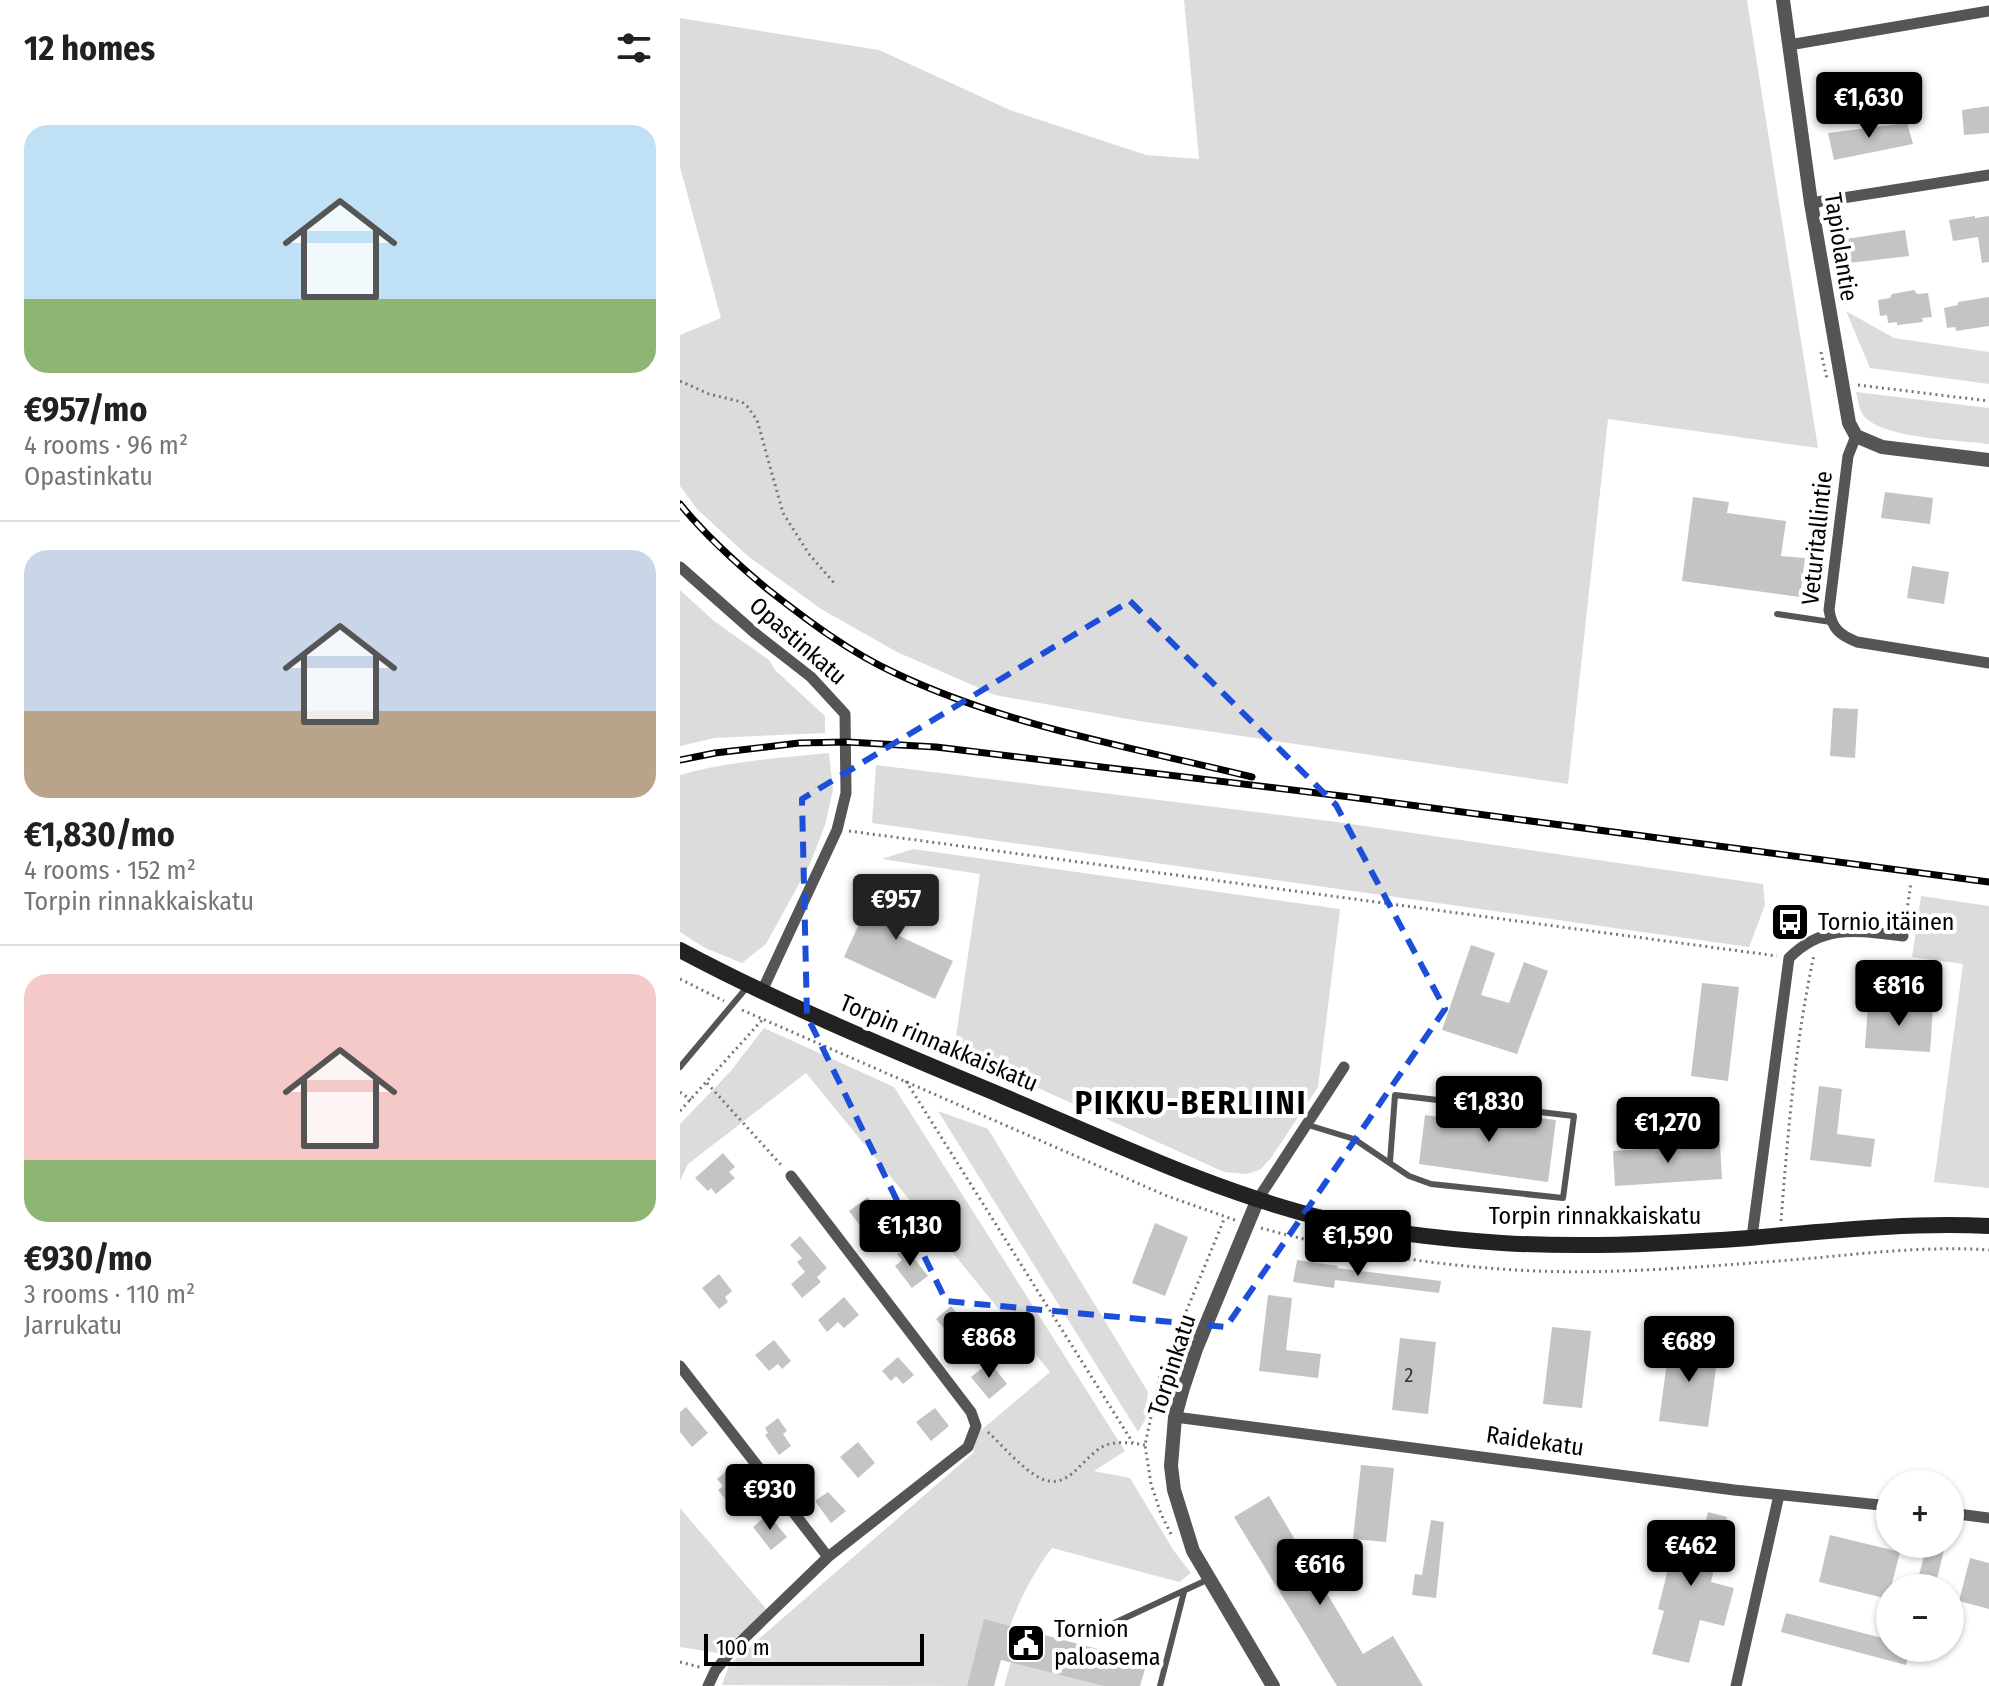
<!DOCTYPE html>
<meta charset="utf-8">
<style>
body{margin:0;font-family:"Fira Sans Condensed",sans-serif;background:#f6f6f6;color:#202124;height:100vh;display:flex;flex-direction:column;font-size:30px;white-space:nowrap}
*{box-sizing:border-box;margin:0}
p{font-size:26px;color:#757577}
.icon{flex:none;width:44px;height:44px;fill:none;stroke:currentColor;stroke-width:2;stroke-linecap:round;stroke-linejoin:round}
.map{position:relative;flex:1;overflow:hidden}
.sheet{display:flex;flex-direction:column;background:#fff;width:680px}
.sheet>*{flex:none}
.fabs{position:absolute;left:1196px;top:1470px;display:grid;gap:16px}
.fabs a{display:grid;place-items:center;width:88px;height:88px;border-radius:50%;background:#fff;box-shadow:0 2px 6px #0004;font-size:40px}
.scale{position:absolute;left:24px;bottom:20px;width:220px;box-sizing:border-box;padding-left:8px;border:4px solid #000;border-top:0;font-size:22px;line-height:28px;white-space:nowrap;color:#000;-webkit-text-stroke:6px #fff;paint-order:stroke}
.price{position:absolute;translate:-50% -68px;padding:0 18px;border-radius:8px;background:#000;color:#fff;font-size:26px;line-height:52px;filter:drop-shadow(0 2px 4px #0008)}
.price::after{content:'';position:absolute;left:50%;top:48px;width:24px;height:18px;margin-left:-12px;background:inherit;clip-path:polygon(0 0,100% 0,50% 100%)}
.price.selected{background:#222;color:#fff}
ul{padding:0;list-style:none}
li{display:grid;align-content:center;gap:16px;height:424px;padding:0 24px}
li+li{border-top:2px solid #e0e0e0}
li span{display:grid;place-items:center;height:248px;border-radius:24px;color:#555}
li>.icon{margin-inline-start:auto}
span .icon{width:144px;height:144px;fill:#fffc;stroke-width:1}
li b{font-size:34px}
h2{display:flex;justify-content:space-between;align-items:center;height:96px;padding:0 24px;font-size:34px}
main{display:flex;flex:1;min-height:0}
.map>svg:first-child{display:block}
.green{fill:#dcdcdc}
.building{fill:#c4c4c4}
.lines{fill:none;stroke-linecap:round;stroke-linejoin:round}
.path{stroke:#777;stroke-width:3;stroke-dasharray:2 4;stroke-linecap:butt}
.service{stroke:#555;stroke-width:6}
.minor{stroke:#555;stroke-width:11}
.tertiary{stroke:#555;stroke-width:14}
.secondary{stroke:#222;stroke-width:16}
.rail-casing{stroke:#000;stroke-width:7}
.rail{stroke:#fff;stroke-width:4;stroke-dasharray:12;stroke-linecap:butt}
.marked{fill:none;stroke:#1d4ed8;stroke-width:6;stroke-dasharray:16 10;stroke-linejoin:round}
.labels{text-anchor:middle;stroke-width:8;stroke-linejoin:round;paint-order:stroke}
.number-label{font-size:20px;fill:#313131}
.street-label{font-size:24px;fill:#000;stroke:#fff}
.poi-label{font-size:24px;fill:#000;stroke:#fff;text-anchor:start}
.district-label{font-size:32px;font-weight:bold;letter-spacing:2px;fill:#000;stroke:#fff}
</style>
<main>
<section class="sheet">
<h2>12 homes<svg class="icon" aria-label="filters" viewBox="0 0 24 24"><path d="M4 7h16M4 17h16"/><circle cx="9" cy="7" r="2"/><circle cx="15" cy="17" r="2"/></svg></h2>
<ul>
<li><span style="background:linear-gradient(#bfe0f5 70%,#8fb573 0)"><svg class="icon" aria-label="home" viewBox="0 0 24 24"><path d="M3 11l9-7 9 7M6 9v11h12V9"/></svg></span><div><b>€957/mo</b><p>4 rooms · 96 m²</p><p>Opastinkatu</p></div></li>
<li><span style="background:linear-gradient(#c9d6e8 65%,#b9a48a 0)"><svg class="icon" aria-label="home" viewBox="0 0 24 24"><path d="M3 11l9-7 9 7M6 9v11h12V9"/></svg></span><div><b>€1,830/mo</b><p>4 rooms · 152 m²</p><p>Torpin rinnakkaiskatu</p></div></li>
<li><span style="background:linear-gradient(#f6c9c9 75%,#8fb573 0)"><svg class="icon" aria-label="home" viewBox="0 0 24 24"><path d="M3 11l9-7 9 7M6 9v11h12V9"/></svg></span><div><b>€930/mo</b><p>3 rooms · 110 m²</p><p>Jarrukatu</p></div></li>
</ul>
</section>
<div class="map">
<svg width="1309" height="1686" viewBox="0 0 1309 1686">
<rect width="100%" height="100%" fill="#fff"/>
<path class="green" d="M504 0H1067L1138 448 928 419 888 784 459 721 315 695 217 652 141 609 69 557 17 509 0 486V335L41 318 0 167V18L199 50 330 110 466 155 519 159Z
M1166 311 1214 338 1309 352V384L1190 368Z
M1176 392 1309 408V444C1280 440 1201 439 1183 415 1179 409 1178 399 1176 392Z
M0 590 34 621 89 660 95 670 145 716V733L35 738 0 746Z
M149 753 153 789 145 825 130 864 86 944 62 963 25 948 0 932V775C49 761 99 758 149 753Z
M196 765 657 822 1083 884 1085 905 1069 947 192 823Z
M233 849 660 909 638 1087 591 1158 581 1169 567 1174 544 1172 274 1050 300 874 202 859Z
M1241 896 1309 906V1188L1254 1182 1283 964 1232 957Z
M84 1028 214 1087 445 1451 414 1471 450 1478 494 1551 511 1573 499 1582 372 1548C353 1573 341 1597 330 1626L304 1620 287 1686 42 1685 49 1665 293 1453 299 1432 370 1372 126 1073 8 1164 0 1181V1124L50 1072Z
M258 1111 308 1129 468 1392 465 1420 458 1432Z
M0 1508 88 1611 37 1653 0 1647Z
M331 1662 423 1686H324Z"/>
<path class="building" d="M1309 106V133L1284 135 1282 110Z
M1227 123 1233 144 1154 160 1148 133Z
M1295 216V218L1309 216V262L1302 263 1298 237 1273 241 1269 220Z
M1225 230 1229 256 1169 263 1166 239Z
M1234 290 1237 294 1248 293 1252 317 1242 318 1243 322 1217 325V322L1208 323 1207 315 1200 316 1198 300 1210 298 1212 294Z
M1309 297V326L1276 331 1275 327 1267 328 1264 308 1278 305V302Z
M1205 492 1253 498 1250 524 1201 518Z
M1013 497 1049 502 1047 513 1106 521 1101 556 1125 558 1120 597 1002 581Z
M1232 566 1269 572 1264 604 1227 598Z
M1153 708 1178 709 1175 758 1150 756Z
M202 874 237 890 217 935 273 961 255 999 164 957Z
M791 945 815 953 801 995 829 1003 844 962 868 971 837 1054 762 1030Z
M1022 983 1059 987 1048 1081 1011 1076Z
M1188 1004 1253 1008 1250 1052 1185 1048Z
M1139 1086 1162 1089 1157 1134 1195 1139 1191 1167 1130 1160Z
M767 1107 876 1120 868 1182 739 1164 745 1115 765 1118Z
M1040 1144 1042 1179 935 1186 933 1151Z
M43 1153 55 1167 49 1172 55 1178 36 1194 31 1188 28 1191 15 1178Z
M188 1197 209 1226 191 1240 169 1211Z
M475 1223 508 1237 485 1296 452 1283Z
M120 1236 147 1268 137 1277 141 1282 122 1298 111 1284 125 1272 117 1262 122 1258 110 1245Z
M228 1246 236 1255 233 1257 248 1276 232 1288 215 1266 222 1260 217 1254Z
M617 1260 658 1266 657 1268 761 1281 759 1293 655 1280 654 1288 613 1282Z
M39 1274 52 1291 45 1297 48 1302 39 1309 22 1288Z
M588 1295 612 1298 606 1350 641 1354 638 1378 579 1371Z
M164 1297 179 1315 164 1328 158 1322 147 1332 138 1320Z
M271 1306 291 1330 276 1342 256 1319Z
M872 1327 911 1331 902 1408 863 1404Z
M720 1338 756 1342 748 1414 712 1410Z
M94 1340 111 1361 102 1369 98 1364 89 1371 75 1355Z
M990 1340 1039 1346 1028 1427 979 1421Z
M218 1357 234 1375 223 1384 216 1376 211 1381 202 1371Z
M310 1362 327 1384 309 1399 291 1377Z
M6 1407 28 1433 12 1447 0 1432V1412Z
M255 1408 269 1426 251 1441 236 1422Z
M98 1418 107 1431 103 1434 111 1446 99 1455 85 1435 88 1433 85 1428Z
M178 1442 195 1463 178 1478 160 1457Z
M681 1465 714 1468 706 1542 673 1539Z
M51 1467 64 1483 57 1489 65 1499 53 1509 38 1490 43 1486 37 1479Z
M148 1492 166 1511 151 1523 135 1501Z
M589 1496 683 1654 713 1636 743 1686H657L554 1517Z
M1028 1512 1047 1517 1031 1582 1054 1588 1044 1626 1020 1620 1009 1663 972 1654 984 1611 978 1609 989 1565 984 1564 994 1521 1024 1528Z
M88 1514 107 1537 91 1550 73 1527Z
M751 1520 764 1522 756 1598 732 1595 735 1574 742 1575Z
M1150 1535 1220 1552 1208 1599 1139 1582Z
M1247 1544 1265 1546 1256 1583 1238 1579Z
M1290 1558 1309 1563V1609L1279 1601Z
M1106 1613 1210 1640V1648H1230L1226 1665 1101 1632Z
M304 1619 467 1662 460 1686H423L321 1660 314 1686H287Z"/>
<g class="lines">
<path class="path" d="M1141 352 1147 379
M0 381 29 394 62 402 67 406 77 420 103 513 129 554 155 584
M1178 385 1309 401
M169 831 1097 956
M1225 923 1231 883
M0 979 44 1001
M62 1010 487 1196 555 1220
M226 1081 453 1443
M27 1083 102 1166
M0 1092 11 1100
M0 1111 83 1019
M1101 1221C1108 1132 1115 1043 1134 955
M581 1228C671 1253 763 1267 856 1271 936 1274 1018 1267 1098 1261 1167 1256 1239 1245 1309 1250
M308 1432C324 1447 341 1468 360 1478 388 1492 401 1459 422 1447 434 1440 452 1443 465 1445
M491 1534 481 1514 471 1484 465 1445 480 1375 545 1217
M0 1662 23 1668"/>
<path class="service" d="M1097 614 1151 622
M0 1067 68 986
M628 1125 674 1139 729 1176 751 1184 883 1198 894 1116 715 1095 710 1162
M432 1624 529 1579
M480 1686 504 1592"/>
<path class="minor" d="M1109 45 1309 11
M1131 203 1309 175
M1176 436 1168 456 1149 610C1152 629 1160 635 1177 642L1309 663
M0 567 76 634 131 677 165 714 166 793 157 830 82 991
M578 1199 664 1067
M1072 1237 1109 958C1144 923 1178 931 1223 936
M0 1366 148 1557
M495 1417 1054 1490 1210 1506
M1270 1513 1309 1518
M28 1686 35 1671 52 1650 148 1557 288 1447 296 1426 291 1412 111 1176
M1056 1686 1099 1495"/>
<path class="tertiary" d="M1103 0 1131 203 1169 423 1176 436 1202 447 1309 460
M578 1199 516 1349 503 1388 495 1417 491 1466 494 1490 513 1551 593 1686"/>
<path class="secondary" d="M0 950C105 1006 215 1051 325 1097 430 1141 535 1192 646 1219 703 1233 764 1239 822 1243 904 1248 988 1244 1069 1238 1149 1231 1229 1222 1309 1226"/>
<defs>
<path id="rail" d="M0 504C25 535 55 562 86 588 128 621 169 652 217 674 328 726 454 748 572 777
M0 760 35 753 119 743 167 742 256 747 670 797 1309 882"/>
</defs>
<use href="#rail" class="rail-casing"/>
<use href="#rail" class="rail"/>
</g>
<path class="marked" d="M450 601 656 805 765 1009 546 1327 266 1301 127 1016 122 799Z"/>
<defs>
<symbol id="bus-square" viewBox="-11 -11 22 22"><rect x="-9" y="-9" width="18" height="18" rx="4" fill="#000" stroke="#fff"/><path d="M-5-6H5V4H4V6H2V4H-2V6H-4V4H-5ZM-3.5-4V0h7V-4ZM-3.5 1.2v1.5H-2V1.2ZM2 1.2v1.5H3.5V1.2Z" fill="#fff"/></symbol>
<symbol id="civic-square" viewBox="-11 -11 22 22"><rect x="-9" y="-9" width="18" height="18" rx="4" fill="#000" stroke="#fff"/><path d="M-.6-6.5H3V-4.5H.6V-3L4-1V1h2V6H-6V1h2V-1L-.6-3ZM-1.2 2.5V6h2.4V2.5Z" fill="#fff"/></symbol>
</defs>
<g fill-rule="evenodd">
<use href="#bus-square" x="1088" y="900" width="44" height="44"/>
<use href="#civic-square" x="324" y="1621" width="44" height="44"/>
</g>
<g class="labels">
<g class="number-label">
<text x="729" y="1382">2</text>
</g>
<g class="street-label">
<text transform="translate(1161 247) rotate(81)" y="8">Tapiolantie</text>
<text transform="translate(1137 538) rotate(-84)" y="8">Veturitallintie</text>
<text transform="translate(118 641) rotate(41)" y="8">Opastinkatu</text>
<text transform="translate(259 1043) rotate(23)" y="8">Torpin rinnakkaiskatu</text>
<text x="915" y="1224">Torpin rinnakkaiskatu</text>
<text transform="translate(492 1365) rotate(-72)" y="8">Torpinkatu</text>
<text transform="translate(855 1441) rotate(8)" y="8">Raidekatu</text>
</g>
<g class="poi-label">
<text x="1138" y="930">Tornio itäinen</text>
<text x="374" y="1637">Tornion<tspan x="374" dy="28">paloasema</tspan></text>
</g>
<g class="district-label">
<text x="511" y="1114">PIKKU-BERLIINI</text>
</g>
</g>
</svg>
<div class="fabs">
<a>+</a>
<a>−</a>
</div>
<div class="scale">100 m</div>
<b class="price" style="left:1189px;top:140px">€1,630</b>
<b class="price selected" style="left:216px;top:942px">€957</b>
<b class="price" style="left:1219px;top:1028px">€816</b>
<b class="price" style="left:809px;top:1144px">€1,830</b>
<b class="price" style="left:988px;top:1165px">€1,270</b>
<b class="price" style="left:230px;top:1268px">€1,130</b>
<b class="price" style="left:678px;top:1278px">€1,590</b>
<b class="price" style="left:309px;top:1380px">€868</b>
<b class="price" style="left:1009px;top:1384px">€689</b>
<b class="price" style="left:90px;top:1532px">€930</b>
<b class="price" style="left:1011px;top:1588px">€462</b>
<b class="price" style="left:640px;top:1607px">€616</b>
</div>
</main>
